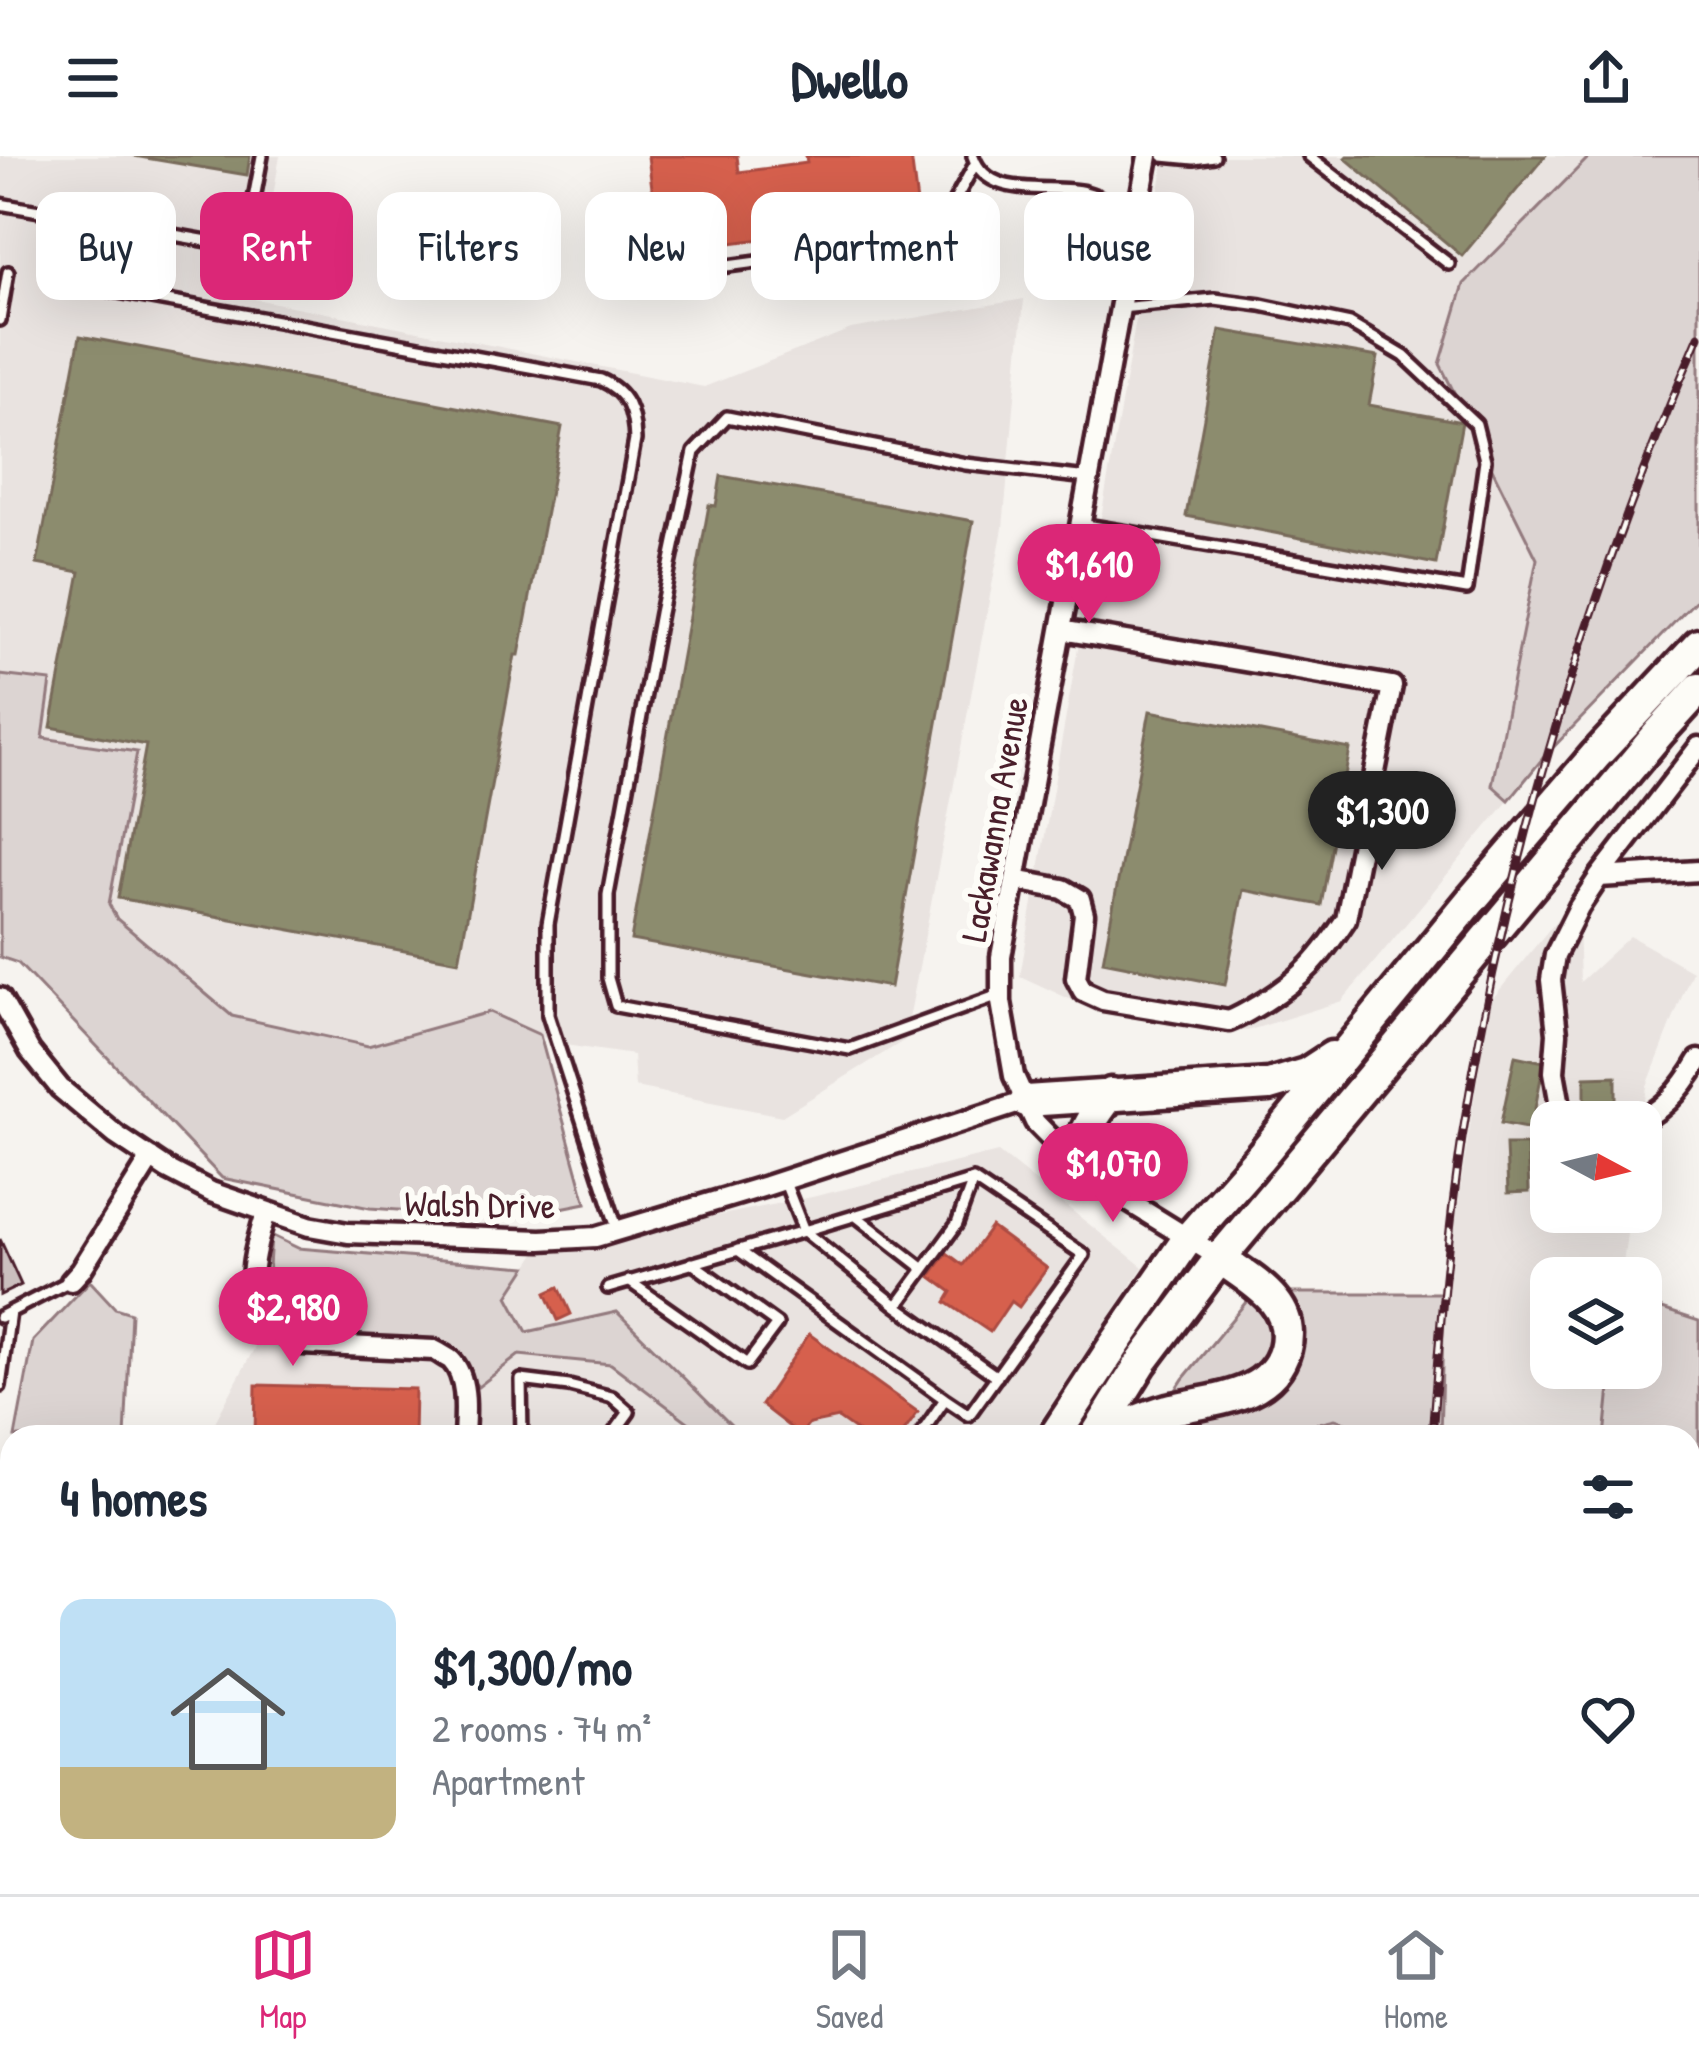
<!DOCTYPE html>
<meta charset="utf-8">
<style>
body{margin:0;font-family:"Patrick Hand",sans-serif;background:#f6f6f7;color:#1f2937;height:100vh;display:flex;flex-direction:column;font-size:45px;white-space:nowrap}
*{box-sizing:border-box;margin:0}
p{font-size:39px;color:#747a83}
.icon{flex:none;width:66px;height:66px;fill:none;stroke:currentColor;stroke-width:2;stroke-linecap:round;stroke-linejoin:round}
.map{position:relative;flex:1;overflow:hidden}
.details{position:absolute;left:0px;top:1269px;width:1701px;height:471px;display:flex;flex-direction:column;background:#fff;border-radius:36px 36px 0 0;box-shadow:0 12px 48px #0002}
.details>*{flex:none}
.banner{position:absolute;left:36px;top:36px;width:1629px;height:108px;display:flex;gap:24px}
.needle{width:78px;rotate:97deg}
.controls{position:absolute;left:1530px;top:945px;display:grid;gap:24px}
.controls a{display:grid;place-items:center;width:132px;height:132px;border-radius:24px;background:#fff;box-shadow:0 12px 48px #0002;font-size:60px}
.price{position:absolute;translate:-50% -102px;padding:0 27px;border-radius:42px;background:#db2777;color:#fff;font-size:39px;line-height:78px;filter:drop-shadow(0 3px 6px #0008)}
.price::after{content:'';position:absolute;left:50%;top:72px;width:36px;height:27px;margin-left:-18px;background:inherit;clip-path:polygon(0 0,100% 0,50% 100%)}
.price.selected{background:#222;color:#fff}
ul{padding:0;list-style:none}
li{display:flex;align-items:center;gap:36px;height:300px;padding:0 60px}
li+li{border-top:3px solid #e0e1e3}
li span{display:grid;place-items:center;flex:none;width:336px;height:240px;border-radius:24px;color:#555}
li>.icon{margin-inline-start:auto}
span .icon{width:144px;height:144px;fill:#fffc;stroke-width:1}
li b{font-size:51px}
h2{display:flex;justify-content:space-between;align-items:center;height:144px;padding:0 60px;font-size:51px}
.tag{padding:0 42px;border-radius:24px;background:#fff;box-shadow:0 12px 48px #0002;font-size:42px;line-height:108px}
.tag.selected{background:#db2777;color:#fff}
header{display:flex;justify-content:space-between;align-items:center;height:156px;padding:0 60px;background:#fff;font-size:54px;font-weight:700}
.menu{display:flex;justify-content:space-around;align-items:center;height:168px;border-top:3px solid #e0e1e3;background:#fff;font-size:33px;color:#747a83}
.menu a{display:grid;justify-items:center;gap:6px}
.menu .selected{color:#db2777}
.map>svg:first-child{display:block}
.built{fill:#e9e3e0}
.green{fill:#dcd4d2;stroke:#937a7e;stroke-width:3}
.shops{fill:#d6604d;stroke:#ac4c43;stroke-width:3}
.industry{fill:#8c8c6e;stroke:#786b5a;stroke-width:3}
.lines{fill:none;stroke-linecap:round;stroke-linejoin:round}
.stream{stroke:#8e7378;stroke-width:4.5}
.building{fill:#cbbfbe;stroke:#4a1f2b;stroke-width:3}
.service-casing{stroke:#4a1f2b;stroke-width:18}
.minor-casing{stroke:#4a1f2b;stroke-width:27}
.trunk-casing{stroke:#4a1f2b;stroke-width:39}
.service{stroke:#fdfcf7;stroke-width:9}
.minor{stroke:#fdfcf7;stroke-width:18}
.trunk{stroke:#fdfcf7;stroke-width:30}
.rail-casing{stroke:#4a1f2b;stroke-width:9}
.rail{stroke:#fdfcf7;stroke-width:4.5;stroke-dasharray:14;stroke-linecap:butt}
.labels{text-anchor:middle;stroke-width:12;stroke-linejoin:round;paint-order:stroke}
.street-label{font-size:36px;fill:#4a1f2b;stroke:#fdfcf7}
</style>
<header><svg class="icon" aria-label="menu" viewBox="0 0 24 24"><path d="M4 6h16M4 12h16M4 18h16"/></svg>Dwello<svg class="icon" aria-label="share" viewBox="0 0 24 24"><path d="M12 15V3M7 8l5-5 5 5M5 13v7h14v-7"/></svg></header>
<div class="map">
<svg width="1699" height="1738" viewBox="0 0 1699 1738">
<rect width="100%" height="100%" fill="#f6f3ef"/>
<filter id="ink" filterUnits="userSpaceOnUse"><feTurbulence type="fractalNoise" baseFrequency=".00833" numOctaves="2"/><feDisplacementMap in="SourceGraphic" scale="24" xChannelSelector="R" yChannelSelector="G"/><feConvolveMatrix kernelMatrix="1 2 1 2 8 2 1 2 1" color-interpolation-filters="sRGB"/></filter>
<g filter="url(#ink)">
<path class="built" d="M0 0H280L255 143 704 231 851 173 1024 143 1003 372 905 884 782 960 635 931 633 899 558 888 489 856 368 890 231 860 117 763 109 748 137 597 42 582 51 525 0 519Z
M1165 0H1590L1464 128 1441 208 1537 403 1492 628 1509 644 1342 845 1247 875 1135 863 1093 854 1020 820Z
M1577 739 1580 826 1630 780 1692 815 1647 930 1641 973V966H1551V1056H1630L1621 1122H1551V1212H1612L1605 1281H1440L1444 1137 1489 847Z
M998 996 1143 1111 1029 1281H743L618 1157 527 1176 508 1140 542 1088 644 1074 812 1041Z
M263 1176 439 1183 519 1199 611 1208 708 1281H207Z
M114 1728H764L759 1738H113Z"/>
<path class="green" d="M1590 0H1699V441L1543 602 1509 644 1492 629 1537 403 1440 208 1464 128Z
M0 519 51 525 43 582 137 596 109 748 117 763 232 860 368 890 489 856 540 879 586 1047 510 1062 370 1052 222 1022 18 807 0 801Z
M271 1079 298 1092 527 1111 508 1140 527 1176 617 1156 743 1281H708L611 1208 519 1199 478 1231 439 1183 294 1177 268 1127Z
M90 1125 115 1152 131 1157 125 1281H15L33 1185Z
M1260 1129 1266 1137H1444L1440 1281H1394L1335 1263 1259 1281H1146L1183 1223Z
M1641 1146 1699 1165V1479L1689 1477V1281H1605L1612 1212H1641Z
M12 1296V1728H114L113 1738H0V1359Z
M1403 1728H1590L1586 1738H1403Z"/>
<path class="shops" d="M648 0H737L739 16 807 7 806 0H911L919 63 660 96Z
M991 1071 1047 1112 1019 1151 1011 1145 990 1176 946 1146 952 1136 930 1120 947 1097 963 1109Z
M559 1131 571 1158 558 1164 546 1137Z
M809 1178 918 1256 900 1281H865L838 1262 809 1268 800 1279 761 1249Z
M256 1229 415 1233 414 1281H255Z"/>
<path class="industry" d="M134 0H250L247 19Z
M1347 0H1545L1462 100 1345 2Z
M1220 174 1378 201 1369 249 1462 266 1436 408 1186 360Z
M80 180 562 271 519 499H515L459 805 118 742 146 589 51 571 80 416 37 408Z
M721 320 973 365 890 831 631 784 709 349 716 350Z
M1150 555 1350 593 1321 749 1243 734 1225 829 1103 805Z
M1515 900 1544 906 1531 973 1501 967Z
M1616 920V949H1585V921Z
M1506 989H1527L1529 1036 1508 1037Z"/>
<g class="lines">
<path class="stream" d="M1689 1458 1699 1459
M1507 1728 1510 1738"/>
</g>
<path class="building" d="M0 1083 21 1129 0 1139Z
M1619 1728H1658L1655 1738H1616Z"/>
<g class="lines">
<defs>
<path id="service" d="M973 0C988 45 1050 27 1085 36 1104 41 1120 53 1136 64
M1163 0 1194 3 1214 0
M1309 0 1449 108
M0 48 230 89 241 85 248 75 262 0
M620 121H646L920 84 938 75 975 8
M74 128 601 224C628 236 634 256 635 284L548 768V859L618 1075
M0 164 8 116
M1080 368 1467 433 1485 304 1476 268 1404 200 1350 168 1261 149 1215 143 1120 152
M999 839 850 893 616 850 608 822V739L660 457 694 296 727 261 966 308 1088 322
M784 1024 804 1075 973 1024 1084 1099 969 1259 945 1243 919 1281
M856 1060 924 1113
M738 1094 945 1243
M629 1125 747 1208 777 1168 692 1107
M608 1132 804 1075 897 1150 997 1221
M897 1150 957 1068 973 1024
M0 1161 70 1125
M0 1230 10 1156
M522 1281 521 1224 569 1230 612 1241 629 1256 611 1281
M238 1728 271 1736
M437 1728 444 1738
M517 1728 526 1736C556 1736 595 1738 622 1728"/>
<path id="minor" d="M1148 0 1001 801V846L1014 920 1035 966 1089 1021 1220 1102
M1599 721 1699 715
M1015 724 1063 733 1080 743 1084 758 1076 822 1083 835 1103 844 1229 865C1242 860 1252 853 1264 846 1304 821 1320 802 1346 763L1392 530 1061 474
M0 842 30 895 60 932 116 979 167 1013 211 1036 309 1070 348 1077 541 1084 596 1081 766 1030 1026 945
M1563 966 1554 916 1557 877 1551 824 1555 799 1579 751 1599 721 1699 591
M1635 966C1664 956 1684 930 1699 904
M266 1057C249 1112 236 1161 302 1188L434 1194C436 1195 450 1203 451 1204 469 1222 465 1258 464 1281
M71 1125 81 1114 151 1002
M1299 1728 1301 1738
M271 1736 282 1738"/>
<path id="trunk" d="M1026 945 1269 929 1306 918 1332 901
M1076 1008C1082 979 1092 961 1111 938
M1054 1281 1113 1191 1187 1084 1260 1001 1473 742 1596 599 1699 489
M1095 1281 1141 1207 1220 1102 1659 577 1699 533
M1109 1281C1127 1268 1147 1260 1168 1254 1209 1244 1272 1243 1285 1193 1297 1147 1251 1125 1220 1102
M769 1738 775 1728
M809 1738 815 1728"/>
</defs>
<use href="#service" class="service-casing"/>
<use href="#minor" class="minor-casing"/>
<use href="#trunk" class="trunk-casing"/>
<use href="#service" class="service"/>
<use href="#minor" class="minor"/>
<use href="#trunk" class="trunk"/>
<defs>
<path id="rail" d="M1432 1281C1439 1181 1447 1081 1462 982 1506 705 1587 437 1699 180
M1442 1728 1443 1738"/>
</defs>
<use href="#rail" class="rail-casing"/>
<use href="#rail" class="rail"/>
</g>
</g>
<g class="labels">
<g class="street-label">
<text transform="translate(994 663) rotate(-80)" y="13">Lackawanna Avenue</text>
<text transform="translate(480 1048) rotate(1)" y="13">Walsh Drive</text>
</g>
</g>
</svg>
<div class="controls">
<a><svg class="needle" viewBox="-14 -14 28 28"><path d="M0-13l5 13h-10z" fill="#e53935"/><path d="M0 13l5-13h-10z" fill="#747a83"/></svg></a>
<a><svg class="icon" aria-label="layers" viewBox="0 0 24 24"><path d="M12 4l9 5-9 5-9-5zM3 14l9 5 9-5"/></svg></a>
</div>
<b class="price" style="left:1089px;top:470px">$1,610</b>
<b class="price selected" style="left:1382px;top:717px">$1,300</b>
<b class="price" style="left:1113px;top:1069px">$1,070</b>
<b class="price" style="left:293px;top:1213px">$2,980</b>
<div class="banner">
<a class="tag">Buy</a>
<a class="tag selected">Rent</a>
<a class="tag">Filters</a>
<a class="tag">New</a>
<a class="tag">Apartment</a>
<a class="tag">House</a>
</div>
<section class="details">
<h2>4 homes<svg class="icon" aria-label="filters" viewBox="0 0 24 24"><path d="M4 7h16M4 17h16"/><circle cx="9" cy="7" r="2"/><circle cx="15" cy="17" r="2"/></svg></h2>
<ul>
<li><span style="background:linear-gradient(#bfe0f5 70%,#c2b280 0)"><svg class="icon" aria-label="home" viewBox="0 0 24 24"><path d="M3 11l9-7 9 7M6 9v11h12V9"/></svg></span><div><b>$1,300/mo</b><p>2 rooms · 74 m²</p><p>Apartment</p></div><svg class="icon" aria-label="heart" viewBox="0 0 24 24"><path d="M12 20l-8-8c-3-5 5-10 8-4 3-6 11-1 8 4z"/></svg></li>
</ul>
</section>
</div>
<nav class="menu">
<a class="selected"><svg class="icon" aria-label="map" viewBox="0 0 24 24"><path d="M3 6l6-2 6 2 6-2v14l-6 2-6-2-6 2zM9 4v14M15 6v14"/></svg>Map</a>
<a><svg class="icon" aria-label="saved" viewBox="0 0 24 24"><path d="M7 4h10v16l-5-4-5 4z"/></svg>Saved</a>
<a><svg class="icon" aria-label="home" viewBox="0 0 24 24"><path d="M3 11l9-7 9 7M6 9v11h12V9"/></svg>Home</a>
</nav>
